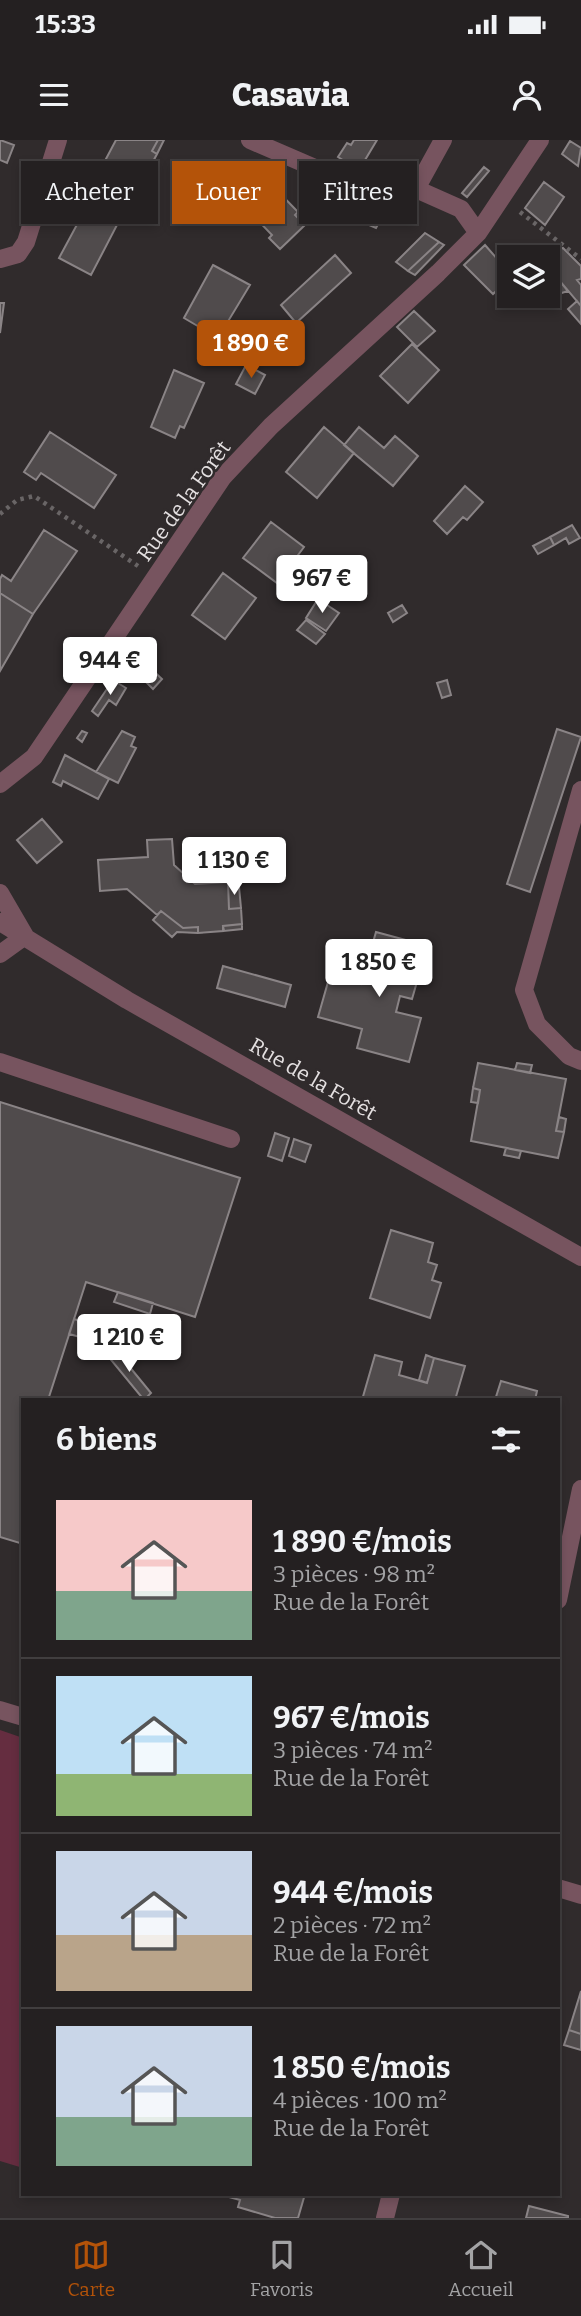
<!DOCTYPE html>
<html lang="fr">
<meta charset="utf-8">
<style>
body{margin:0;font-family:Bitter,serif;background:#2c282a;color:#f1f3f6;height:100vh;display:flex;flex-direction:column;font-size:26px;white-space:nowrap}
*{box-sizing:border-box;margin:0}
p{font-size:23px;color:#a3a3a5}
.icon{flex:none;width:38px;height:38px;fill:none;stroke:currentColor;stroke-width:2;stroke-linecap:round;stroke-linejoin:round}
.map{position:relative;flex:1;overflow:hidden}
.side{position:absolute;left:21px;top:1258px;width:539px;height:798px;display:flex;flex-direction:column;background:#242021;border-radius:0px;box-shadow:0 4px 10px #0003,0 0 0 2px #413e3f}
.side>*{flex:none}
.hud{position:absolute;left:21px;top:21px;width:539px;height:63px;display:flex;gap:14px}
.buttons{position:absolute;left:497px;top:105px;display:grid;gap:14px}
.buttons a{display:grid;place-items:center;width:63px;height:63px;border-radius:0px;background:#242021;box-shadow:0 4px 10px #0003,0 0 0 2px #413e3f;font-size:35px}
.price{position:absolute;translate:-50% -60px;padding:0 16px;border-radius:7px;background:#fff;color:#222;font-size:23px;line-height:46px;filter:drop-shadow(0 2px 4px #0008)}
.price::after{content:'';position:absolute;left:50%;top:42px;width:21px;height:16px;margin-left:-10px;background:inherit;clip-path:polygon(0 0,100% 0,50% 100%)}
.price.on{background:#b45309;color:#fff}
ul{padding:0;list-style:none}
li{display:flex;align-items:center;gap:21px;height:175px;padding:0 35px}
li+li{border-top:2px solid #413e3f}
li span{display:grid;place-items:center;flex:none;width:196px;height:140px;border-radius:0px;color:#555}
li>.icon{margin-inline-start:auto}
span .icon{width:84px;height:84px;fill:#fffc;stroke-width:1}
li b{font-size:30px}
h2{display:flex;justify-content:space-between;align-items:center;height:84px;padding:0 35px;font-size:30px}
.pill{padding:0 24px;border-radius:0px;background:#242021;box-shadow:0 4px 10px #0003,0 0 0 2px #413e3f;font-size:24px;line-height:63px}
.pill.on{background:#b45309;color:#fff}
.status{display:flex;justify-content:space-between;align-items:center;height:49px;padding:0 35px;background:#242021;direction:ltr}
.status svg{height:19px;fill:currentColor}
header{display:flex;justify-content:space-between;align-items:center;height:91px;padding:0 35px;background:#242021;font-size:32px;font-weight:800}
.dock{display:flex;justify-content:space-around;align-items:center;height:98px;border-top:2px solid #413e3f;background:#242021;font-size:19px;color:#a3a3a5}
.dock a{display:grid;justify-items:center;gap:4px}
.dock .on{color:#b45309}
.map>svg:first-child{display:block}
.green{fill:#652d40}
.building{fill:#504b4c;stroke:#8a8486;stroke-width:2}
.lines{fill:none;stroke-linecap:round;stroke-linejoin:round}
.path{stroke:#696566;stroke-width:4.5;stroke-dasharray:3.5 5;stroke-linecap:butt}
.minor{stroke:#77545f;stroke-width:18}
.labels{text-anchor:middle;stroke-width:5;stroke-linejoin:round;paint-order:stroke}
.street-label{font-size:21px;fill:#e4e0e1;stroke:#302b2c}
</style>
<div class="status"><b>15:33</b><svg viewBox="0 0 49 12"><path d="M0 12V9h3v3zM5 12V6h3v6zM10 12V3h3v9zM15 12V0h3v12zM26 1h20v11H26zM47 4h2v5h-2z"/></svg></div>
<header><svg class="icon" aria-label="menu" viewBox="0 0 24 24"><path d="M4 6h16M4 12h16M4 18h16"/></svg>Casavia<svg class="icon" aria-label="person" viewBox="0 0 24 24"><circle cx="12" cy="8" r="4"/><path d="M4 21q1-7 8-7t8 7"/></svg></header>
<div class="map">
<svg width="581" height="2078" viewBox="0 0 581 2078">
<rect width="100%" height="100%" fill="#302b2c"/>
<path class="green" d="M0 1590 23 1598V2028L0 2021Z"/>
<path class="building" d="M0 0 14 5 7 23 0 20Z
M116 0H158L152 11 157 14 135 55 133 53 125 67 85 45 92 31 98 34Z
M158 0H164L157 14 152 11Z
M354 0H377L359 30 338 17 347 3 351 5Z
M570 1 581 8 578 26 562 14Z
M484 27 489 31 467 57 462 53Z
M267 40 298 72 295 75 305 85 280 109 269 98 272 95 242 64Z
M544 42 564 57 545 85 525 68Z
M85 45 117 63 108 80 117 85 91 135 59 118 86 68 75 62Z
M365 60 386 70 376 88 355 79Z
M425 93 439 102 408 131 396 122Z
M439 102 444 105 415 135 408 131Z
M485 105 506 129 509 139 493 154 464 125Z
M563 108 581 126V139L577 140 581 145V166L548 127V117H540Z
M335 115 351 133 296 183 281 165Z
M213 125 250 145 218 198 184 178Z
M548 127 568 151 515 168 513 156H548Z
M577 161 581 166V184L568 169Z
M0 163H4L0 193Z
M414 171 435 191 417 207 397 187Z
M412 204 439 230 408 263 380 236Z
M246 225 265 235 255 254 236 244Z
M174 230 204 243 184 288 180 286 175 298 151 287Z
M324 287 354 313 317 358 286 332Z
M359 287 384 308 395 296 418 316 393 346 344 305Z
M50 292 116 335 94 368 41 333 36 340 24 332Z
M465 346 483 362 467 380 463 377 447 394 434 381Z
M271 382 304 407 277 443 243 418Z
M572 385 580 398 569 404 566 398 554 405 550 397Z
M44 390 77 411 33 474 0 453V439L2 435 11 441Z
M550 397 554 405 538 414 533 406Z
M223 433 256 458 225 499 192 475Z
M0 453 33 474 0 531Z
M318 459 339 473 326 491 306 478Z
M402 465 407 473 393 482 388 473Z
M306 480 325 494 316 504 297 490Z
M145 523 162 539 153 549 136 532Z
M113 540 126 548 116 565 109 560 98 576 92 571Z
M447 540 451 555 442 558 437 543Z
M557 589 581 597 530 752 507 744Z
M82 591 87 593 82 602 77 598Z
M122 591 135 597 131 606 136 608 118 643 96 632Z
M65 615 109 639 98 659 63 641 61 646 53 642Z
M42 679 62 702 37 723 17 700Z
M172 699 174 725 195 744 228 742 229 769 241 768 242 784 223 786V791L198 793V787L183 788 161 771 157 775 127 749 100 751 98 720 148 717 147 700Z
M228 742 239 747 241 768 229 769Z
M161 771 183 788 198 787V793L177 792 172 797 153 780Z
M242 784V789L224 791 223 786Z
M376 792 413 802 410 810 425 814 412 859 400 856 396 872 421 878 409 922 357 908 362 889 318 877 330 835 361 844Z
M223 826 291 845 285 867 217 848Z
M478 923 566 939 556 991 564 992 558 1018 471 1001 480 950 473 948Z
M517 923 532 925 530 933 515 930Z
M473 948 480 950 478 963 471 962Z
M0 962 240 1038 195 1177 86 1142 48 1260H23V1404L0 1397Z
M559 977 566 979 564 992 556 991Z
M275 993 289 998 282 1021 268 1016Z
M294 999 311 1005 305 1022 289 1016Z
M506 1008 521 1011 519 1018 504 1015Z
M391 1090 433 1103 428 1122 437 1125 432 1140 441 1143 430 1178 370 1158Z
M118 1152 153 1163 150 1174 114 1162Z
M74 1179 89 1184 84 1198 69 1194Z
M115 1209 151 1253 144 1260 107 1215Z
M375 1215 402 1222 399 1235 427 1243 434 1218 465 1226 455 1260H362Z
M426 1215 434 1218 427 1243 419 1240Z
M501 1241 537 1251 535 1260H495Z
M581 1851V1894L569 1890Z
M569 1890 581 1894V1910L564 1905Z
M218 2054H305L298 2078H275L238 2067 240 2060Z
M529 2066 568 2076V2078H526Z"/>
<g class="lines">
<path class="path" d="M520 72 581 119
M0 374 17 360 34 356 138 426"/>
<path class="minor" d="M250 0 352 44 416 49 461 69 478 93
M416 49 443 0
M0 119 18 114 26 102 58 0
M0 644 34 617 223 337 271 286 438 133 478 93 540 0
M581 650 524 850 537 884 569 916 581 921
M0 753 25 796
M0 782 127 860 581 1117
M0 814 25 796
M0 922 231 999
M558 1460 581 1349
M0 1570 23 1577
M558 1748 581 1755
M385 2078 391 2054"/>
</g>
<g class="labels">
<g class="street-label">
<text transform="translate(184 361) rotate(-54)" y="7">Rue de la Forêt</text>
<text transform="translate(313 939) rotate(30)" y="7">Rue de la Forêt</text>
</g>
</g>
</svg>
<div class="buttons">
<a><svg class="icon" aria-label="layers" viewBox="0 0 24 24"><path d="M12 4l9 5-9 5-9-5zM3 14l9 5 9-5"/></svg></a>
</div>
<b class="price on" style="left:251px;top:240px">1 890 €</b>
<b class="price" style="left:322px;top:475px">967 €</b>
<b class="price" style="left:110px;top:557px">944 €</b>
<b class="price" style="left:234px;top:757px">1 130 €</b>
<b class="price" style="left:379px;top:859px">1 850 €</b>
<b class="price" style="left:129px;top:1234px">1 210 €</b>
<div class="hud">
<a class="pill">Acheter</a>
<a class="pill on">Louer</a>
<a class="pill">Filtres</a>
</div>
<section class="side">
<h2>6 biens<svg class="icon" aria-label="filters" viewBox="0 0 24 24"><path d="M4 7h16M4 17h16"/><circle cx="9" cy="7" r="2"/><circle cx="15" cy="17" r="2"/></svg></h2>
<ul>
<li><span style="background:linear-gradient(#f6c9c9 65%,#7fa58c 0)"><svg class="icon" aria-label="home" viewBox="0 0 24 24"><path d="M3 11l9-7 9 7M6 9v11h12V9"/></svg></span><div><b>1 890 €/mois</b><p>3 pièces · 98 m²</p><p>Rue de la Forêt</p></div></li>
<li><span style="background:linear-gradient(#bfe0f5 70%,#8fb573 0)"><svg class="icon" aria-label="home" viewBox="0 0 24 24"><path d="M3 11l9-7 9 7M6 9v11h12V9"/></svg></span><div><b>967 €/mois</b><p>3 pièces · 74 m²</p><p>Rue de la Forêt</p></div></li>
<li><span style="background:linear-gradient(#c9d6e8 60%,#b9a48a 0)"><svg class="icon" aria-label="home" viewBox="0 0 24 24"><path d="M3 11l9-7 9 7M6 9v11h12V9"/></svg></span><div><b>944 €/mois</b><p>2 pièces · 72 m²</p><p>Rue de la Forêt</p></div></li>
<li><span style="background:linear-gradient(#c9d6e8 65%,#7fa58c 0)"><svg class="icon" aria-label="home" viewBox="0 0 24 24"><path d="M3 11l9-7 9 7M6 9v11h12V9"/></svg></span><div><b>1 850 €/mois</b><p>4 pièces · 100 m²</p><p>Rue de la Forêt</p></div></li>
</ul>
</section>
</div>
<nav class="dock">
<a class="on"><svg class="icon" aria-label="map" viewBox="0 0 24 24"><path d="M3 6l6-2 6 2 6-2v14l-6 2-6-2-6 2zM9 4v14M15 6v14"/></svg>Carte</a>
<a><svg class="icon" aria-label="saved" viewBox="0 0 24 24"><path d="M7 4h10v16l-5-4-5 4z"/></svg>Favoris</a>
<a><svg class="icon" aria-label="home" viewBox="0 0 24 24"><path d="M3 11l9-7 9 7M6 9v11h12V9"/></svg>Accueil</a>
</nav>
